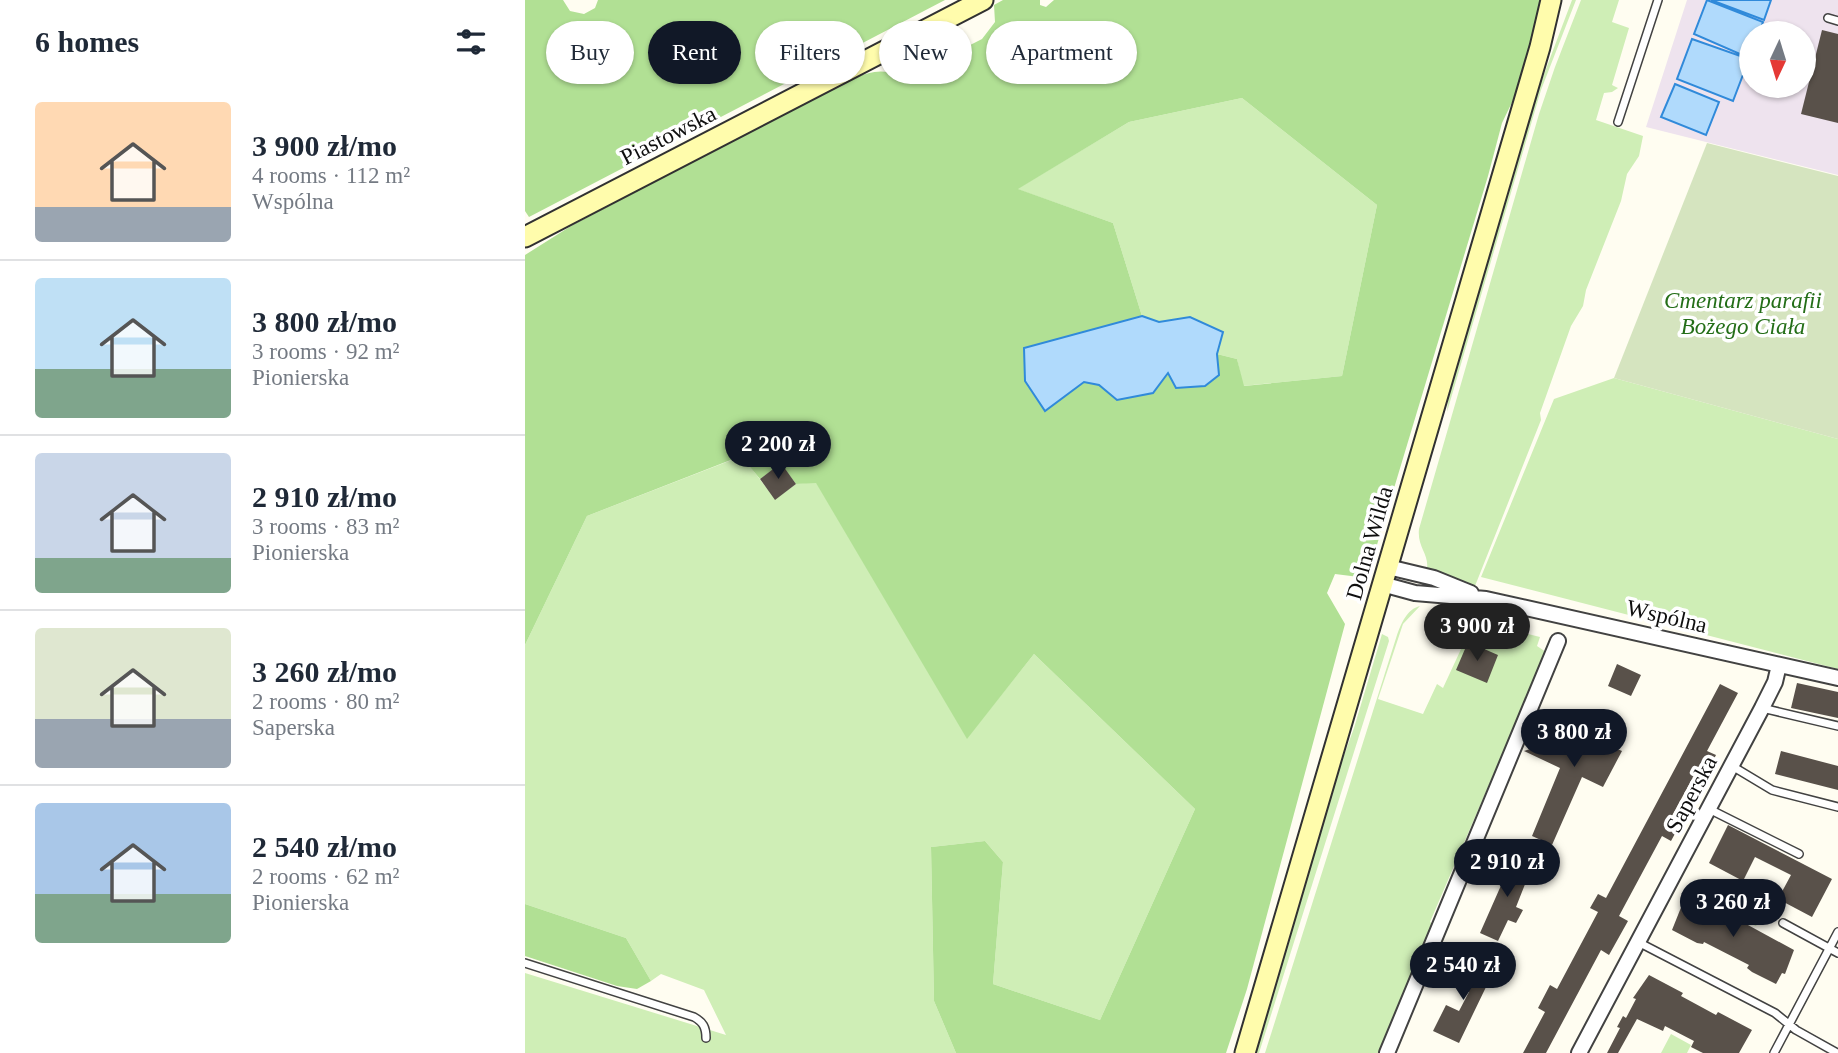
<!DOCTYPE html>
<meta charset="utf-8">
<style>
body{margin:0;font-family:Georgia,serif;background:#f6f6f7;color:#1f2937;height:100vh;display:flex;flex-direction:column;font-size:26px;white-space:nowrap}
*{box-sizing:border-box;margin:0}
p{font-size:23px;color:#747a83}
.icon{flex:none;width:38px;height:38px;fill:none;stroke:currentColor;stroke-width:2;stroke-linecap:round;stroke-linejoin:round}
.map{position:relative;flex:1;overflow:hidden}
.drawer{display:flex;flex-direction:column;background:#fff;width:525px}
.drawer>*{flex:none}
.guide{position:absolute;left:21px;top:21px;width:665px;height:63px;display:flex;gap:14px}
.needle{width:46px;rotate:184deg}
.controls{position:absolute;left:1214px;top:21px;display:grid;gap:14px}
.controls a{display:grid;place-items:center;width:77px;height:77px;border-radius:50%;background:#fff;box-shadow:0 2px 5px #0004;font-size:35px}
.price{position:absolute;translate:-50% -60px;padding:0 16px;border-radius:24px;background:#111827;color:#fff;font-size:23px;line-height:46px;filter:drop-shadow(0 2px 4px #0008)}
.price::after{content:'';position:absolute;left:50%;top:42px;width:21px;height:16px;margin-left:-10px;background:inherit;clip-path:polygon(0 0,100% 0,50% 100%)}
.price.on{background:#222;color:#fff}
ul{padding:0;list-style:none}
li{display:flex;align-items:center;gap:21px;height:175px;padding:0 35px}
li+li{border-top:2px solid #e0e1e3}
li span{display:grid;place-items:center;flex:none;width:196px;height:140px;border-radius:7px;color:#555}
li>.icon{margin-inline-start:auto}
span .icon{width:84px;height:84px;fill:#fffc;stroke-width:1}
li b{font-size:30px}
h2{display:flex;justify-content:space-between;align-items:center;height:84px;padding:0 35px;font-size:30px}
.chip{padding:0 24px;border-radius:32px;background:#fff;box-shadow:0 2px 5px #0004;font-size:24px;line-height:63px}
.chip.on{background:#111827;color:#fff}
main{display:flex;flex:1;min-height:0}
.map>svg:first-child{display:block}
.industrial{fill:#eee3ee;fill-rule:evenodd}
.green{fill:#cfeeb6}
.forest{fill:#b1e094;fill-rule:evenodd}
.cemetery{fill:#d5e4bf}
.water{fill:#b0dafc;stroke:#308ada;stroke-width:2}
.building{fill:#59514a}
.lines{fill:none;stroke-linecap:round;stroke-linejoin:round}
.lane-casing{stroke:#424242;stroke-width:10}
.street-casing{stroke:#424242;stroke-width:18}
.secondary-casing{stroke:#313131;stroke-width:23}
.lane{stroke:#fff;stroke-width:7}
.street{stroke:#fff;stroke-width:14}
.secondary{stroke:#fffcac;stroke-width:19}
.labels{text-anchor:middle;stroke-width:7;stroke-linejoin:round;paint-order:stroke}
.street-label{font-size:23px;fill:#0f0f0f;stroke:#fff}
.park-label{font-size:23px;font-style:italic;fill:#246e18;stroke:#fff}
</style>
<main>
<section class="drawer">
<h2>6 homes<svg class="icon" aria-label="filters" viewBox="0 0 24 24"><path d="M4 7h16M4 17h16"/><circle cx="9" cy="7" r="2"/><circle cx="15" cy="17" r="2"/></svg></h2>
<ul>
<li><span style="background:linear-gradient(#ffd9b3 75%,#9aa5b1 0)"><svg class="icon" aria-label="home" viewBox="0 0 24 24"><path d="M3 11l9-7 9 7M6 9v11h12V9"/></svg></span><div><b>3 900 zł/mo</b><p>4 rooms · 112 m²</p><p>Wspólna</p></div></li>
<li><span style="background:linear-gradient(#bfe0f5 65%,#7fa58c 0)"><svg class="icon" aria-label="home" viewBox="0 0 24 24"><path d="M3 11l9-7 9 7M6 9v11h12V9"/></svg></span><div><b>3 800 zł/mo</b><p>3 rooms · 92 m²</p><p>Pionierska</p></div></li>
<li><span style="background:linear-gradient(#c9d6e8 75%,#7fa58c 0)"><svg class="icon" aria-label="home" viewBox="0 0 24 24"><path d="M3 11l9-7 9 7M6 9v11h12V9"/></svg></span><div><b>2 910 zł/mo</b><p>3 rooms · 83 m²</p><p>Pionierska</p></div></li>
<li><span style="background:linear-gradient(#dfe7d0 65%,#9aa5b1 0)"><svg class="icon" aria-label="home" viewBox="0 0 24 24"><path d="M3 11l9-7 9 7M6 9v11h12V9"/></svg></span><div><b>3 260 zł/mo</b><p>2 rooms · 80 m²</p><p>Saperska</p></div></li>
<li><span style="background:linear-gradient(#a9c7e8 65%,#7fa58c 0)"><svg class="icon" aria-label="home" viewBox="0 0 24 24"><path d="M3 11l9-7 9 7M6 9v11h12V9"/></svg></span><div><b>2 540 zł/mo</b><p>2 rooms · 62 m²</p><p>Pionierska</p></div></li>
</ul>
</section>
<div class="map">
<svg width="1313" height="1053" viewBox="0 0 1313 1053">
<rect width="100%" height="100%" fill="#fffdf1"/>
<path class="industrial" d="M1162 0H1313V175L1121 127ZM1227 33H1279V86H1227Z"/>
<path class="green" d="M1047 0H1051L1016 90 922 412 924 385 1010 98Z
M1056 0H1094L1087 22 1104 28 1087 85 1093 88 1087 92 1079 93 1071 120 1118 136 1114 156 1102 174 1096 201 1061 290 1058 306 1046 326 1015 413 1016 420 950 586 902 568C904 554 892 547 894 529L1014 114 1030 67Z
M717 98 852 205 817 376 718 386 712 359 692 354 665 317 634 322 617 316 588 223 492 189 604 122Z
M1089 378 1313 439V669L956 577 1029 399Z
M217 456 250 499 271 484 291 482 442 738 509 654 670 809 575 1020 468 984 478 862 460 841 406 847 409 1001 431 1053H0V973L201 1035 179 990 136 974 126 981 101 938 0 904V645L62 516Z
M895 606 878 624 853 699 898 714 912 684 918 688 949 621 1015 637 1012 646 1021 652 905 922 912 927 857 1053H740L872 635C876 624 882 609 895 606Z
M857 634 863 637 864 641 734 1053H727L799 810 829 728Z
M1214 891 1242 906 1231 926 1203 913Z
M1146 1034 1166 1045 1162 1053H1136Z"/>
<path class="forest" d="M0 0H38L45 11 59 14 70 8 73 0H420L4 217 0 211Z
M478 0H515V5L521 7 529 0H1016L1017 6 990 96 977 123 963 176 842 578 810 574 802 593 820 624 722 989 701 1053H431L409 1001 406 847 460 841 478 862 468 984 575 1020 670 809 509 654 442 739 291 483 271 484 256 464 235 479 216 456 62 516 0 645V255L46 226 307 88C329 79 351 64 373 76L382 67 398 69 457 39 470 22 469 5ZM717 98 852 205 817 376 719 386 712 359 692 354 694 375 644 372 592 399 574 385 559 381 499 348 617 316 588 223 493 189 604 122Z
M0 904 101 938 126 981 112 989 92 986 0 956Z"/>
<path class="cemetery" d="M1182 143 1313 176V439L1089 378Z"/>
<path class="water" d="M1182 0 1238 22 1234 33H1227V52L1224 58 1169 34Z
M1186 0H1246L1239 20Z
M1167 39 1224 59 1208 101 1152 79Z
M1150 84 1194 102 1181 135 1136 117Z
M617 316 634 322 665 317 698 332 692 354 694 375 680 386 651 388 643 373 628 393 592 400 574 385 559 382 520 411 500 381 499 348Z"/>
<path class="building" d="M1297 30 1313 34V123L1276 114Z
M256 463 271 484 250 500 235 479Z
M943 642 973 655 962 683 931 670Z
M1092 664 1116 675 1106 696 1083 686Z
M1272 683 1313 692V718L1266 708Z
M1195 684 1213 693 1182 751 1191 755 1176 784 1167 779 1142 825 1152 830 1146 841 1137 836 1094 916 1103 921 1084 955 1076 950 1021 1053H998L1020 1012 1013 1008 1025 985 1032 989 1073 912 1065 908 1073 894 1081 898Z
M1071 709 1090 718 1079 743 1097 751 1078 787 1057 777 1027 845 1007 836 1035 768 999 751 1017 745 1024 729 1051 742 1055 733 1059 735Z
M1256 751 1313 766V790L1250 774Z
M1203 825 1307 879 1287 917 1253 899 1266 875 1230 857 1218 881 1184 863Z
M989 856 1008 864 991 907 998 910 991 923 983 920 973 941 955 933Z
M1166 895 1191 906 1190 907 1269 950 1260 974 1257 973 1251 984 1227 972 1222 968 1224 965 1179 942 1178 944 1172 943 1147 930 1157 905 1160 907Z
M941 958 963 968 956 985 961 987 934 1043 908 1031 921 1005 934 1011 944 992 930 984Z
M1124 975 1158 993 1156 996 1191 1015 1193 1012 1227 1030 1214 1053H1178L1166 1047 1169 1041 1140 1026 1138 1031 1112 1019 1093 1053H1082L1095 1028 1092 1027 1098 1016 1101 1018 1111 999 1108 998Z"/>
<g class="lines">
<defs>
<path id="lane" d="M1303 18 1313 21
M1093 122 1133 0
M1237 708 1313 726
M1207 766 1247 790 1313 807
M1184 809 1274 854
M1258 923 1313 953
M1113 942 1250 1013 1271 1030 1312 1053
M0 963 169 1017C178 1022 181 1027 181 1038
M1249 1053 1313 932"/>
<path id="street" d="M863 567 909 578 946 593
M857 584 890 593 961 599 1313 678
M862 1053 1033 641
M1054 1053 1237 708 1250 682 1254 665"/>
<path id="secondary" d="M0 237 458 0
M720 1053 1015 47 1026 0"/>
</defs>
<use href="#lane" class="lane-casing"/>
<use href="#street" class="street-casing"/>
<use href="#secondary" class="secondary-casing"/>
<use href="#lane" class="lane"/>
<use href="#street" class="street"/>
<use href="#secondary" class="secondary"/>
</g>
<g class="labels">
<g class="street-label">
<text transform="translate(143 135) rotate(-27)" y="8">Piastowska</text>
<text transform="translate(844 543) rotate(-74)" y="8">Dolna Wilda</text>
<text transform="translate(1142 616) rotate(13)" y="8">Wspólna</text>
<text transform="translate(1166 794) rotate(-62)" y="8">Saperska</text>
</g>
<g class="park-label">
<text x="1218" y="308">Cmentarz parafii<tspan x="1218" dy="26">Bożego Ciała</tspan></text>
</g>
</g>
</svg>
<div class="controls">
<a><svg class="needle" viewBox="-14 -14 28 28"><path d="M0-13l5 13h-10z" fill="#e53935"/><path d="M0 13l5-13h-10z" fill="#747a83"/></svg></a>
</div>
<b class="price" style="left:253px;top:481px">2 200 zł</b>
<b class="price on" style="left:952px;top:663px">3 900 zł</b>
<b class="price" style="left:1049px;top:769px">3 800 zł</b>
<b class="price" style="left:982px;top:899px">2 910 zł</b>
<b class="price" style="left:1208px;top:939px">3 260 zł</b>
<b class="price" style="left:938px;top:1002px">2 540 zł</b>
<div class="guide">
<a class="chip">Buy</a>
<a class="chip on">Rent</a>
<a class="chip">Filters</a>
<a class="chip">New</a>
<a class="chip">Apartment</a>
</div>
</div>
</main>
